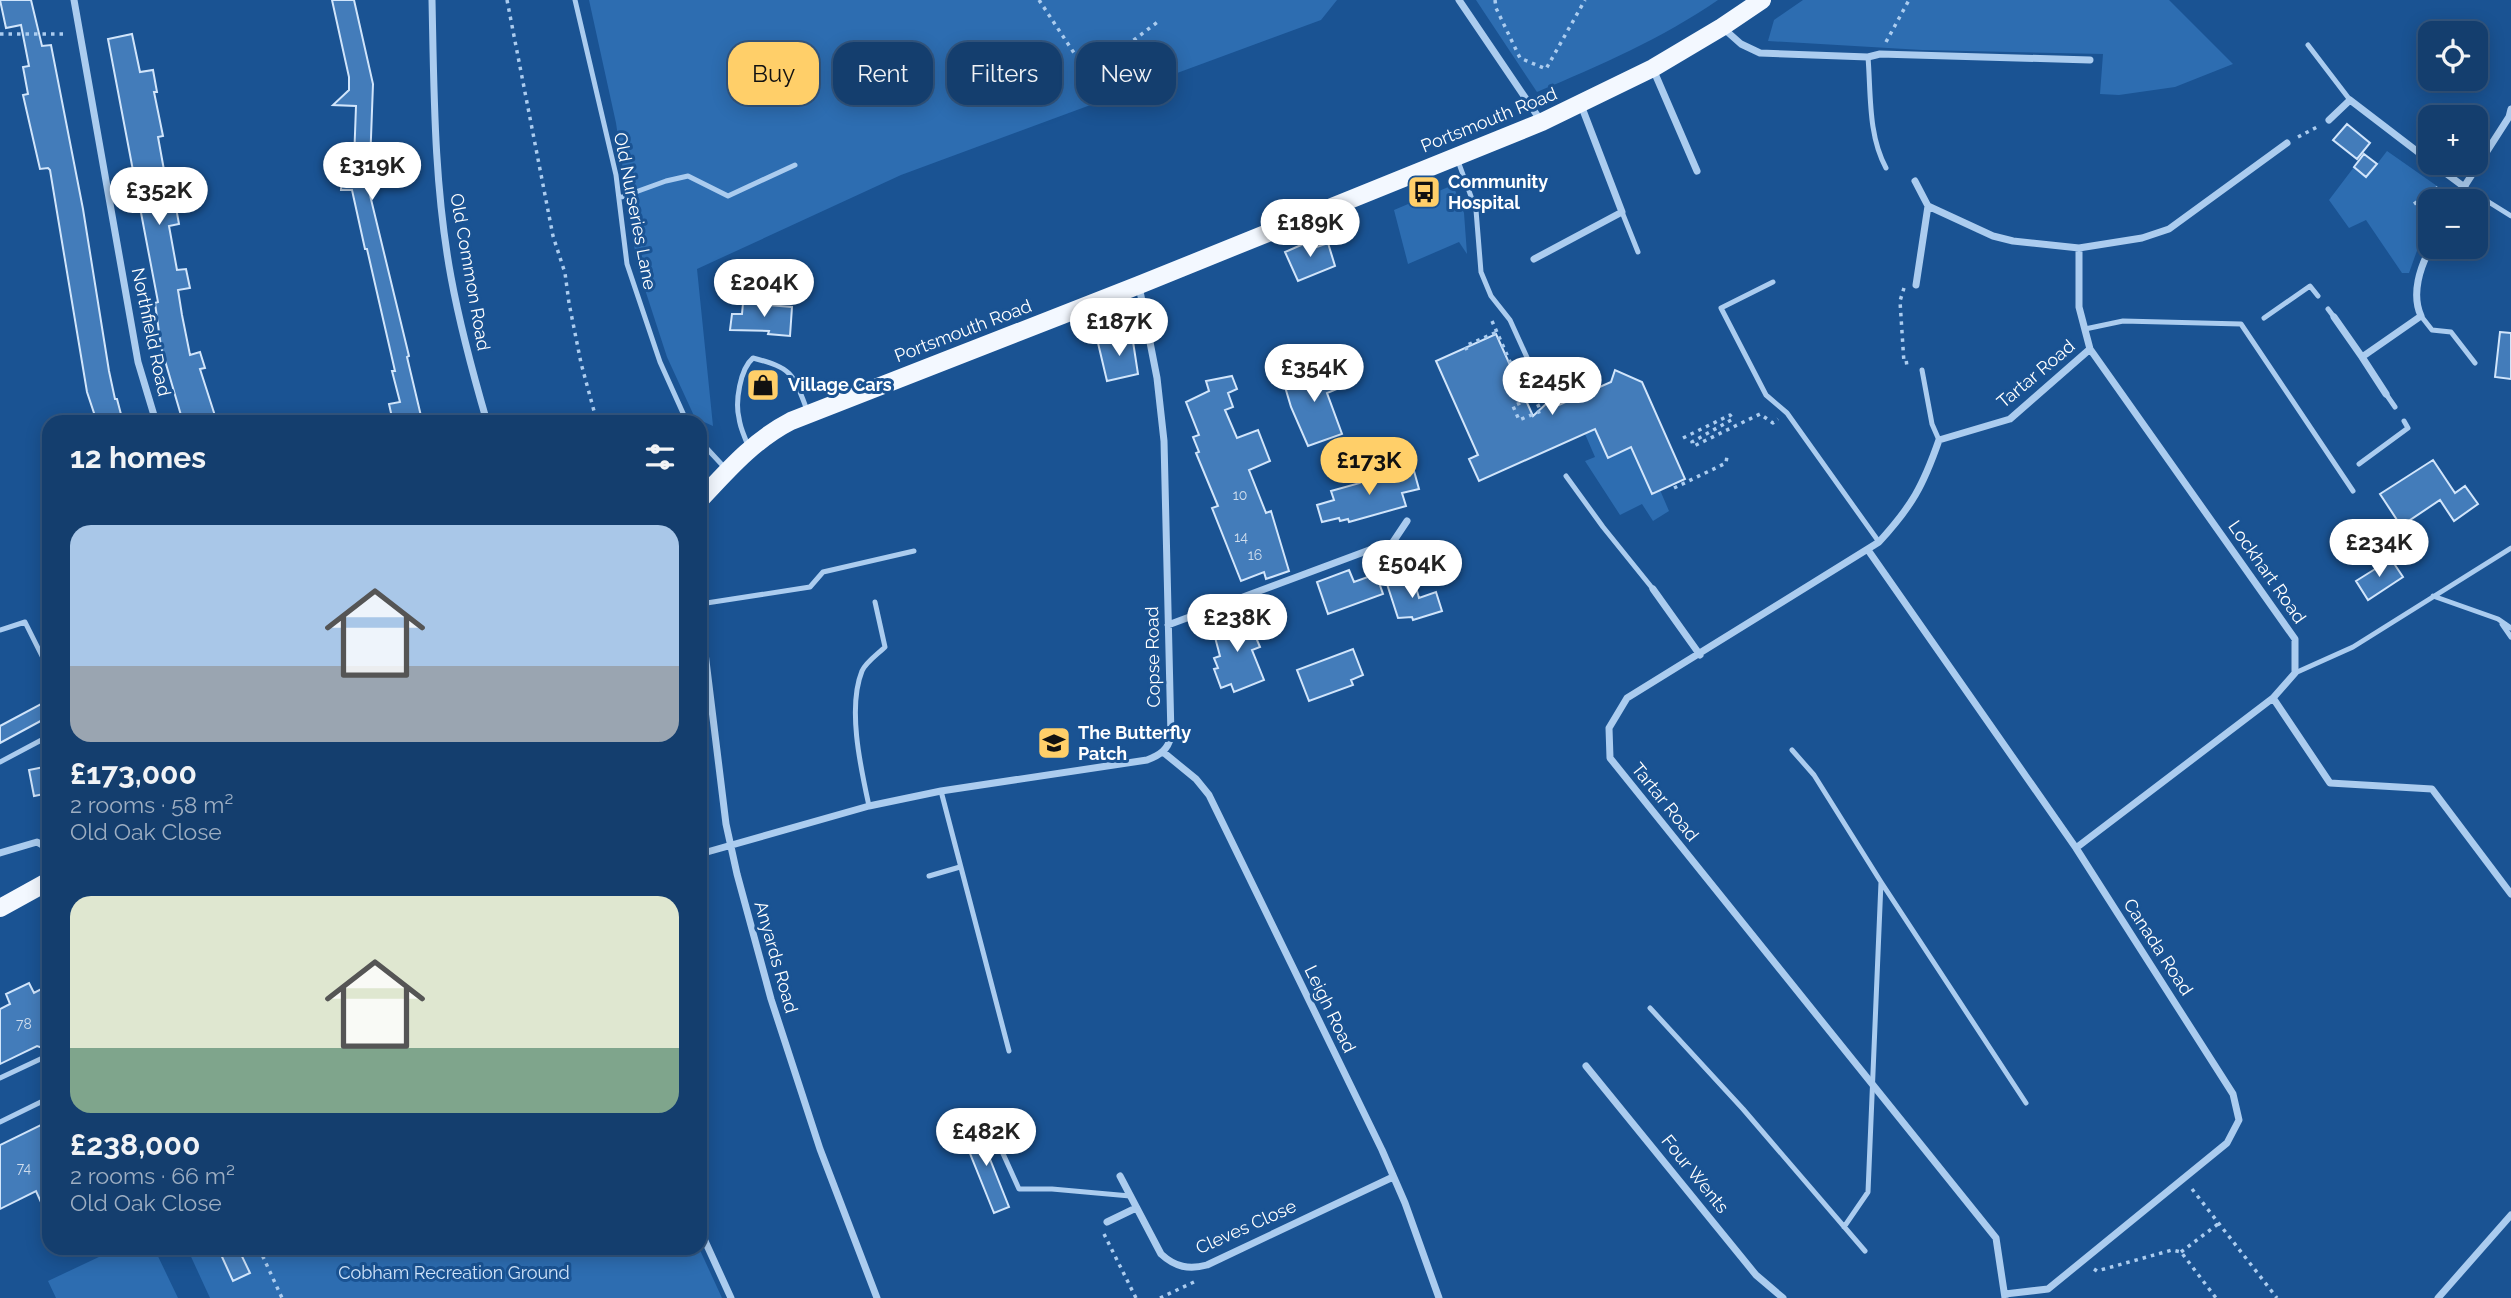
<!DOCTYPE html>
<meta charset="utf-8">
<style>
body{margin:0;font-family:Raleway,sans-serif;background:#1d4573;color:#f1f3f6;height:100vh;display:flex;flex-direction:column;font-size:26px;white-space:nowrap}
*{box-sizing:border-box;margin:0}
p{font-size:23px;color:#9daec2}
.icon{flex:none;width:38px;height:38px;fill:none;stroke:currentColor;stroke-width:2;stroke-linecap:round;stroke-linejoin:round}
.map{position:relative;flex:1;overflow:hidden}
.details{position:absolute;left:42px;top:415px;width:665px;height:840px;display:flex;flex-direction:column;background:#143e6e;border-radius:21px;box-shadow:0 4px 18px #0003,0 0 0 2px #335781}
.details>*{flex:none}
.banner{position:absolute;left:728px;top:42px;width:665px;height:63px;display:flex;gap:14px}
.controls{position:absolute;left:2418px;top:21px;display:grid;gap:14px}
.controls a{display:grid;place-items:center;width:70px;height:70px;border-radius:14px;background:#143e6e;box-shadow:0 4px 18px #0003,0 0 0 2px #335781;font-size:35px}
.price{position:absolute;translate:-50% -60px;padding:0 16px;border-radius:24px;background:#fff;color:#222;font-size:23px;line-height:46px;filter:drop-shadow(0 2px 4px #0008)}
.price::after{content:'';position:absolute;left:50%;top:42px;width:21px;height:16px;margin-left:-10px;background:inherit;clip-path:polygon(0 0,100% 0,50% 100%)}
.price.current{background:#ffcf69;color:#111}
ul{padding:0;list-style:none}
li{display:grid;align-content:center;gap:14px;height:371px;padding:0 28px}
li span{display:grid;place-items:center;height:217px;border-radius:21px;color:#555}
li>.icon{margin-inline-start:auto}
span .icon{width:126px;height:126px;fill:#fffc;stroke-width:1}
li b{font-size:30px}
h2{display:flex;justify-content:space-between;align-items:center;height:84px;padding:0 28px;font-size:30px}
.tag{padding:0 24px;border-radius:21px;background:#143e6e;box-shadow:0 4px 18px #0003,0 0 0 2px #335781;font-size:24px;line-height:63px}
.tag.current{background:#ffcf69;color:#111}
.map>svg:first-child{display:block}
.green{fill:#2d6db1}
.building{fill:#437cba;stroke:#d1e5fb;stroke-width:2}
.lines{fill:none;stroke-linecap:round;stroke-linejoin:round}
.path{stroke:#abccef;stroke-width:3.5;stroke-dasharray:3.5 5;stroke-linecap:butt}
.service{stroke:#abccef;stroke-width:5}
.minor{stroke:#abccef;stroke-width:7}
.primary{stroke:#f3f8ff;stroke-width:18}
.labels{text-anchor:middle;stroke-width:6;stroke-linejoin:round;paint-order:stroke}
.number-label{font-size:14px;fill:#d0deee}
.street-label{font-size:18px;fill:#fff;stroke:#1a5393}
.poi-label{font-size:18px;font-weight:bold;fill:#fff;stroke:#1a5393;text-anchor:start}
.park-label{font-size:18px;fill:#d1e5fb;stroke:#1a5393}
</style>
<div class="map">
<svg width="2511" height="1298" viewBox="0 0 2511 1298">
<rect width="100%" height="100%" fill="#1a5393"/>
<path class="green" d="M589 0H1337L1321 20 901 175 697 269 713 426 695 418 667 357 637 265 616 123Z
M1476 0H1718C1663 38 1599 66 1537 92Z
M1803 0H2169L2233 64 2175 87 2119 95 2100 94 2103 54 1922 50 1768 41 1774 20Z
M2387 151 2447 193 2445 201H2431V226L2419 245 2409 273H2402L2366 220 2349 228 2329 200 2354 167 2367 177Z
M1453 185 1464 213 1467 254 1459 242 1408 264 1394 210Z
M1595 429 1608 457 1631 447 1652 494 1660 490 1669 511 1653 521 1642 504 1620 515 1585 461 1595 457 1585 434Z
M118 1248H154L178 1298H56L48 1281Z
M187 1248H699L722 1298H210Z"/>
<path class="building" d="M0 0H31L42 46 51 45 83 209 109 371 115 399H117L123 422H97L87 392 50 170 48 168 40 169 23 95 28 94 23 67 29 66 21 25 6 28Z
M332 0H354L373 84 369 191 409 356 407 357 421 416 397 422H393L389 404 400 402 392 371H395L367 249H365L352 190H341L342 173H345V163L354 161 356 106 333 105 349 90V77Z
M132 34 140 72 153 70 157 92H154L163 136 158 137 166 181 171 180 179 224 169 226 177 270 186 269 190 288 178 290 182 315 190 355 200 352 205 368 200 369 217 422H183L161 347 155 303 158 302 108 39Z
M2347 124 2370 143 2357 159 2333 140Z
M2364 154 2377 164 2366 177 2354 167Z
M1315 239 1317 247 1328 243 1335 266 1298 281 1285 252Z
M743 303 792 307 790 336 768 334 769 331 730 330 732 314H742Z
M2500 332 2511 333V379L2495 377Z
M1496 334 1533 416 1548 402 1559 405 1611 382 1615 370 1642 382 1685 479 1652 494 1631 447 1608 458 1595 429 1479 481 1469 459 1478 455 1436 361Z
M1132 335 1138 374 1107 381 1098 343Z
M1329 363 1337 389 1327 393 1342 434 1308 446 1291 407 1283 380Z
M1232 376 1237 389 1228 393 1233 407 1225 410 1237 438 1258 430 1270 461 1249 470 1266 513 1271 511 1289 571 1266 579 1264 572 1241 581 1212 508 1218 506 1196 453 1199 452 1193 437 1199 435 1186 402 1209 391 1206 381Z
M2433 460 2455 493 2465 486 2478 504 2454 521 2440 500 2401 526 2380 494Z
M1379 468 1382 480 1414 471 1419 489 1402 493 1406 506 1349 522 1348 519 1340 521 1339 518 1322 522 1317 505 1334 500 1331 491 1360 483 1368 471Z
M2391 559 2403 577 2368 600 2356 581Z
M1349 570 1354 582 1376 574 1383 594 1328 614 1317 582Z
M1413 577 1419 598 1436 592 1442 611 1413 620 1412 617 1398 618 1387 584Z
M1246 614 1260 647 1252 650 1264 680 1234 692 1231 684 1221 688 1214 669 1218 668 1214 658 1220 656 1212 626Z
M1353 649 1363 675 1351 680 1353 685 1309 701 1297 670Z
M41 704 48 717 0 743V726Z
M49 766V793L34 796 29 770Z
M29 983 34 993 49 985V1050L37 1046 0 1064V1009L10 1004 6 994Z
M1017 1113 1023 1127 1001 1136 995 1123Z
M49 1121V1220L36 1191 0 1209V1145Z
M986 1127 991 1141 984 1144 1009 1207 994 1213 963 1136Z
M218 1248H238L250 1273 233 1281Z"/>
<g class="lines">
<path class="path" d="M507 0 553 236 565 273 569 303 581 363 597 422
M1039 0 1082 65 1114 55 1159 21
M1495 0 1496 8 1520 58 1546 69 1585 0
M0 34H67
M1886 42 1909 0
M2298 137 2319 126
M2414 204 2441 185
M1904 288 1900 301 1904 363 1912 362
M1492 321 1527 400 1534 397 1541 411 1519 420 1513 406 1527 400
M1467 350 1465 346 1497 332
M1534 397 1540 384
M1683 438 1730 415 1733 419 1692 442 1694 446 1760 414 1773 423 1778 419
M1674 488 1726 463 1727 456
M2192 1189 2277 1298
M1104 1234 1136 1298
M259 1248 282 1298
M2181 1252 2218 1224
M2094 1269 2097 1271 2172 1250 2181 1252 2216 1298
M1160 1298 1194 1282"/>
<path class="service" d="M575 0 616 175 627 264 660 362 687 422
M2308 45 2350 100
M1868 57C1871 94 1868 135 1886 168
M1458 161 1476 210 1481 272 1491 296 1510 320 1530 364 1535 369 1556 375
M2463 186 2511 216
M619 198 666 181 688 176 728 196 795 165
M1622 212 1638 252
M1773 282 1721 308 1766 395 1787 413 1879 542
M2328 309 2334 317
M2421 316 2432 330 2451 332 2475 363
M2264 318 2310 286 2318 296
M2085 329 2123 321 2241 324 2353 491
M1922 370 1932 424 1939 440
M2386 394 2395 407
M700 441 725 468
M748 446C745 437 740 428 739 418 735 402 740 369 753 358 792 368 793 373 807 410
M2359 464 2408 428 2404 421
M1566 476 1603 527 1653 589
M2433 596 2498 619 2511 628
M700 604 810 587 823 572 914 551
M2502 624 2511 637
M0 630 25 622 49 670
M2295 673 2353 647 2511 548
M700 712 710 708
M1792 750 1814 775 1881 882 2026 1103
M0 762 49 736
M941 791 1009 1051
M869 806C861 769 847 708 862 671 866 662 878 654 885 647L875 602
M929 876 960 867
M1650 1008 1743 1109 1865 1251
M0 1078 49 1055
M0 1122 49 1098
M991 1127 1019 1189H1052L1130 1196
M1844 1227 1868 1192 1881 882"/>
<path class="minor" d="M74 0 138 362 156 422
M432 0C434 93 434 185 451 277 460 326 473 374 487 422
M1459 0 1541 121
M1723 28 1741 44 1760 53 1868 57 1880 54 2090 60
M1653 69 1697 171
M2329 120 2350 100 2431 162
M2432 163 2463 186
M1915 181 1928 206 1993 236 2013 241 2079 248 2142 238 2169 229 2287 143
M2455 201 2509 117 2511 109
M1534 259 1622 212 1581 105
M1916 285 1928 206
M2334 317 2362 357 2421 316C2411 294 2420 267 2431 247
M2362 357 2386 394
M1391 545 1416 566
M1868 550 2076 848 2233 1094 2239 1120 2227 1143 2048 1289 2005 1294
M1653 589 1700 655
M700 612 726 824 737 874 771 999 820 1149 877 1298
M1168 625 1372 549 1391 545 1407 521
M2273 698 2330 783 2432 789 2511 894
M1163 752 1196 779 1209 795 1382 1150 1405 1203 1439 1298
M2076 848 2273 698 2295 673V639L2090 349 2079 307V248
M0 853 37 842 49 849
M700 854 869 806 941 791 1147 760C1160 755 1168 750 1171 736L1164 441 1157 378 1139 286
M1586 1066 1756 1275 1783 1298
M1120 1176 1161 1254C1175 1267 1189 1270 1207 1265L1393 1177
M1107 1222 1136 1208
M700 1230 731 1298
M2005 1298 1996 1238 1610 758 1609 728 1627 698 1879 542C1912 506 1923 486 1939 440L2010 419 2090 349
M2438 1298 2511 1215"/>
<path class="primary" d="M700 500C728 470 754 440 791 421L1139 285 1542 122 1653 68 1722 27 1762 0
M0 908 49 881"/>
</g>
<defs>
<symbol id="bus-square" viewBox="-11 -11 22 22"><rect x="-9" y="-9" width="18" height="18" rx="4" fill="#ffcf69" stroke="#1a5393"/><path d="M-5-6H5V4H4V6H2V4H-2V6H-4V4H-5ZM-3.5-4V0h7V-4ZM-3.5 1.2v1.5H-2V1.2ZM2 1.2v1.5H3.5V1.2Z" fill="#111"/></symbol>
<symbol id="shop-square" viewBox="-11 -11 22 22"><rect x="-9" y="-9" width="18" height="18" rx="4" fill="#ffcf69" stroke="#1a5393"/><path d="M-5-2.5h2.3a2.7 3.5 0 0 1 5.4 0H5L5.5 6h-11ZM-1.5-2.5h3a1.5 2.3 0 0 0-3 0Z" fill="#111"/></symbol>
<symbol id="school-square" viewBox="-11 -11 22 22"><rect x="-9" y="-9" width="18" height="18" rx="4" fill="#ffcf69" stroke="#1a5393"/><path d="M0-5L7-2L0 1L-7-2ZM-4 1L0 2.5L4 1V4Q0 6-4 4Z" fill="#111"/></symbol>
</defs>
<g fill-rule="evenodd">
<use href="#bus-square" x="1405" y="173" width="38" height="38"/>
<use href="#shop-square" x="744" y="366" width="38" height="38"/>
<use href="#school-square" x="1035" y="724" width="38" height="38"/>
</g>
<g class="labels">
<g class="number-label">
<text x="1240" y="500">10</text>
<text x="1241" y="542">14</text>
<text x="1255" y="560">16</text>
<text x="24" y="1029">78</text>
<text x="24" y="1173">74</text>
</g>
<g class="street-label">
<text transform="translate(1489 120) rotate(-22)" y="6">Portsmouth Road</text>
<text transform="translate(635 211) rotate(79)" y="6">Old Nurseries Lane</text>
<text transform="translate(470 272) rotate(80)" y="6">Old Common Road</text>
<text transform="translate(963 331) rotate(-21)" y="6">Portsmouth Road</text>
<text transform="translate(151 332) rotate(78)" y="6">Northfield Road</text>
<text transform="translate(2036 374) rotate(-40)" y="6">Tartar Road</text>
<text transform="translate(2267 572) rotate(55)" y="6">Lockhart Road</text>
<text transform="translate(1153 657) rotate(-91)" y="6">Copse Road</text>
<text transform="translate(1665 802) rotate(51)" y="6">Tartar Road</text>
<text transform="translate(2158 947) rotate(57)" y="6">Canada Road</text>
<text transform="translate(776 957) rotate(74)" y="6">Anyards Road</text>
<text transform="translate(1330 1009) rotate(64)" y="6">Leigh Road</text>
<text transform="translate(1695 1174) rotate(51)" y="6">Four Wents</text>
<text transform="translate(1246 1227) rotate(-24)" y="6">Cleves Close</text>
</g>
<g class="poi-label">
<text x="1448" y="188">Community<tspan x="1448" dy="21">Hospital</tspan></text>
<text x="788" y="391">Village Cars</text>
<text x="1078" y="739">The Butterfly<tspan x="1078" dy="21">Patch</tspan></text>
</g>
<g class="park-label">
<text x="454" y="1279">Cobham Recreation Ground</text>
</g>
</g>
</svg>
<div class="controls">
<a><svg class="icon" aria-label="locate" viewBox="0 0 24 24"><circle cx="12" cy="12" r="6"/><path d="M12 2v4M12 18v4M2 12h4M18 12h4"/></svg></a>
<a>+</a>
<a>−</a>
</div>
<b class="price" style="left:372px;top:202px">£319K</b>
<b class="price" style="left:159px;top:227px">£352K</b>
<b class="price" style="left:1310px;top:259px">£189K</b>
<b class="price" style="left:764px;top:319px">£204K</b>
<b class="price" style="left:1119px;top:358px">£187K</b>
<b class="price" style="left:1314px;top:404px">£354K</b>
<b class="price" style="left:1552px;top:417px">£245K</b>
<b class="price current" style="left:1369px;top:497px">£173K</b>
<b class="price" style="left:2379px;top:579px">£234K</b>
<b class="price" style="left:1412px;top:600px">£504K</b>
<b class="price" style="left:1237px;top:654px">£238K</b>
<b class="price" style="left:986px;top:1168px">£482K</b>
<div class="banner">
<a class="tag current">Buy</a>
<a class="tag">Rent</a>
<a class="tag">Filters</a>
<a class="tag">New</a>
</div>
<section class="details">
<h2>12 homes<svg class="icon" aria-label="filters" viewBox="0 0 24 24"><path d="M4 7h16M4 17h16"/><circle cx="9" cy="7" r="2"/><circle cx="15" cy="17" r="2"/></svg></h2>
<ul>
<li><span style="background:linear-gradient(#a9c7e8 65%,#9aa5b1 0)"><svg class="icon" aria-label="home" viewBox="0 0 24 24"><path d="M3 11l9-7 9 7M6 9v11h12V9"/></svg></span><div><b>£173,000</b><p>2 rooms · 58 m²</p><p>Old Oak Close</p></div></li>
<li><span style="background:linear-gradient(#dfe7d0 70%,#7fa58c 0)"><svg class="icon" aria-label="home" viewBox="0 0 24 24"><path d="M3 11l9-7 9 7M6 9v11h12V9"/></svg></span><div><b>£238,000</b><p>2 rooms · 66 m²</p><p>Old Oak Close</p></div></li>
</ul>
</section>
</div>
